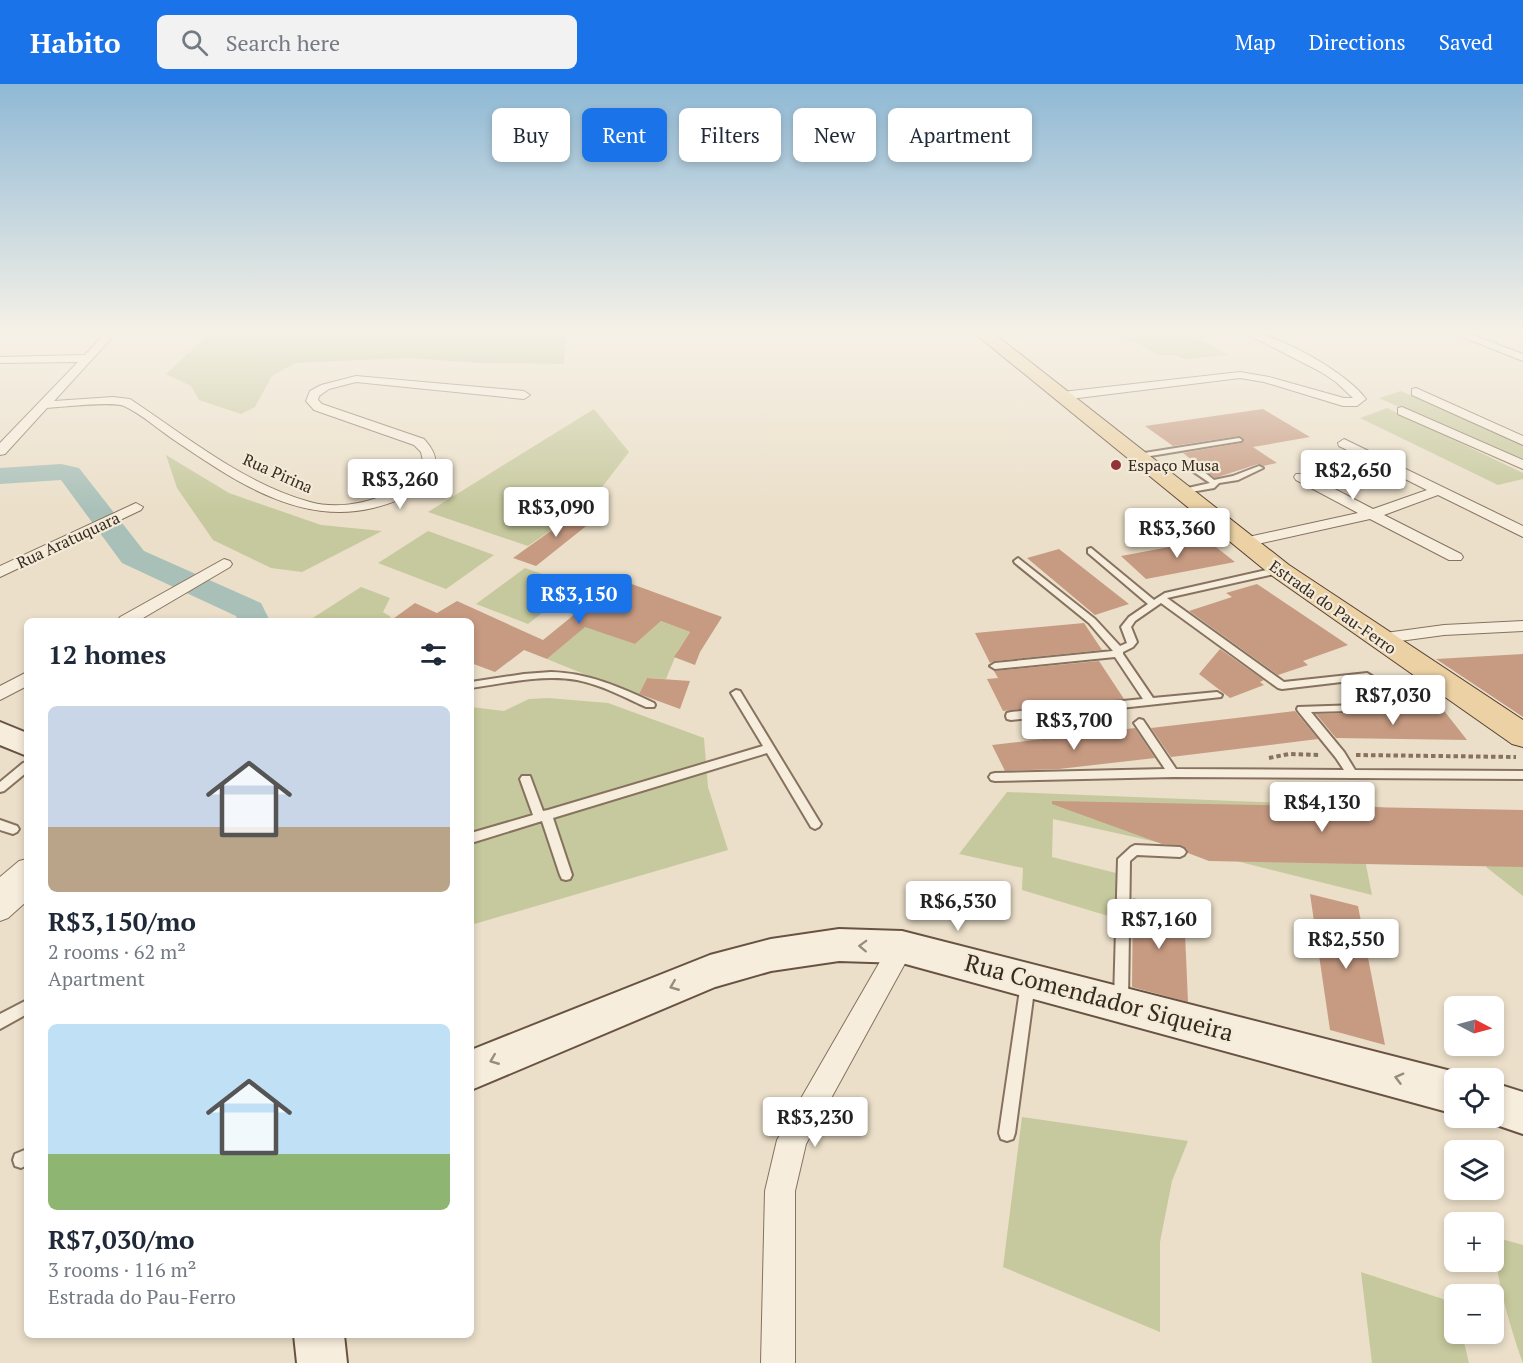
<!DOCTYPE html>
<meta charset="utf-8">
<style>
body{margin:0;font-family:"PT Serif",serif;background:#f2f2f3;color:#1f2937;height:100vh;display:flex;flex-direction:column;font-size:22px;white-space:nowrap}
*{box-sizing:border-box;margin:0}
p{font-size:20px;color:#747a83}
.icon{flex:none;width:33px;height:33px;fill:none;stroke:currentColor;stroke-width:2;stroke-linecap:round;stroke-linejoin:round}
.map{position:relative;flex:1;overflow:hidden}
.panel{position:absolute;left:24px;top:534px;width:450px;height:720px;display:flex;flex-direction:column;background:#fff;border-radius:9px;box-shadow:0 3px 9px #0003}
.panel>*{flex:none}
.top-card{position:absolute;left:492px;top:24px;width:570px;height:54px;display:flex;gap:12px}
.needle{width:39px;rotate:96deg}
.fabs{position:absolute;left:1444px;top:912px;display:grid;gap:12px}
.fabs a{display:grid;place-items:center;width:60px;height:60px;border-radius:9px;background:#fff;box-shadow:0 3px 9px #0003;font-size:30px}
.price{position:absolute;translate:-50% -51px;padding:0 14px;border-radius:6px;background:#fff;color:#222;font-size:20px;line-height:39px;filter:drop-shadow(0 2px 3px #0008)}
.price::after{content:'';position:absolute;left:50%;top:36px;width:18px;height:14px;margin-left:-9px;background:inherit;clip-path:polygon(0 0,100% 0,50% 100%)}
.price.current{background:#1a73e8;color:#fff}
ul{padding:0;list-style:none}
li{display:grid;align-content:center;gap:12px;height:318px;padding:0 24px}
li span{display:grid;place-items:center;height:186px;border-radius:9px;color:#555}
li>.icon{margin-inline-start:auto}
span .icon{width:108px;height:108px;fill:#fffc;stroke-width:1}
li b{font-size:26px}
h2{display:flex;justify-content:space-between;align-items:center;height:72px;padding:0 24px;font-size:26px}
.pill{padding:0 21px;border-radius:9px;background:#fff;box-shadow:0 3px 9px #0003;font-size:21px;line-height:54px}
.pill.current{background:#1a73e8;color:#fff}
header{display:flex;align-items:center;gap:36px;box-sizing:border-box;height:84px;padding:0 30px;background:#1a73e8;color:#fff}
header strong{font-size:28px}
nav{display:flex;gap:33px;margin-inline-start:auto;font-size:21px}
.search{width:420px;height:54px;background:#f2f2f3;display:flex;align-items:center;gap:15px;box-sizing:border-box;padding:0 21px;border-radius:9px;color:#747a83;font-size:22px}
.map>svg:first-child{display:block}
.green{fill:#c6c99d}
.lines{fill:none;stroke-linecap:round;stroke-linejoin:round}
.river{fill:#a9c0b8;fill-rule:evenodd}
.building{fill:#c79b82}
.lane-casing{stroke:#86725f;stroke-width:4}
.street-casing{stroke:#86725f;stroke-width:2}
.secondary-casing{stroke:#685342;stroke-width:4}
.primary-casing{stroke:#554132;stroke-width:2}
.path{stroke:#86725f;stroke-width:4;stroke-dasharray:4.5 3;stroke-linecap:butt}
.lane{fill:#f7eddc;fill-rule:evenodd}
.street{fill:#f7eddc;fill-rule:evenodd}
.secondary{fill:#f7eddc;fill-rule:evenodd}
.primary{fill:#ebd1a4;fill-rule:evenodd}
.oneway{stroke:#988c7e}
.poi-dot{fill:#913339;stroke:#f3ead8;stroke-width:2}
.labels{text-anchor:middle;stroke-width:4.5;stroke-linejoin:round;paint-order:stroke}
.far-poi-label{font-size:16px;fill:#382b21;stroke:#f3ead8;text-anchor:start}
.far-street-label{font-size:16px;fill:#382b21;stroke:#f3ead8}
.near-street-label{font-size:24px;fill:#382b21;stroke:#f3ead8}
</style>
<header>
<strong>Habito</strong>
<div class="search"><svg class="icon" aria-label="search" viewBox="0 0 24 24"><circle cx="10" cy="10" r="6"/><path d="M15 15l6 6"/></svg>Search here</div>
<nav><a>Map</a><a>Directions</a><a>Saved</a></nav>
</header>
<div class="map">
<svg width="1523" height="1279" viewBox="0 0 1523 1279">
<rect width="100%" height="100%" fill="#ebdfc9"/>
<path class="green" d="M211 248H566L564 280 480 279 408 274 295 279 272 292 255 323 241 330 199 316 191 302 166 290Z
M1105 248H1184L1229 271 1185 275 1174 271H1158L1134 257 1114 254Z
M1401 307 1523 361V374L1516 376 1379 314Z
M1387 324 1523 389V395L1498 401 1360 334Z
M594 325 629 368 589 420 528 462 428 428Z
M166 371 229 409 321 441 382 447 302 488 271 484 213 456 177 404Z
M428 447 494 471 446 505 378 479Z
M525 484 576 502 528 540 476 520Z
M361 503 390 514 383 528 391 533 385 537H308Z
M616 516 613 552 635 560 661 537 690 548 678 566 666 595 647 594 638 612 547 575Z
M548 614 608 619 704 654 708 703 728 766 471 841V623L504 627 529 615Z
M1007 708 1383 723 1407 773 1365 776 1372 811 1188 765 1053 735 1052 773 1128 792 1125 837 1022 806 1023 784 959 770Z
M1503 769 1523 771V812L1486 783Z
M1022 1033 1188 1057 1172 1097 1160 1158V1248L1003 1183Z
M1494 1153 1523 1161V1279C1511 1246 1494 1189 1494 1153Z
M1361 1188 1455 1219V1250H1462L1469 1279H1372Z"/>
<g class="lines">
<path class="river" d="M61 380 79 384 144 467 261 519 270 537H238L236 532 122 479 61 396 0 400V384Z"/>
</g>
<path class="building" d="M1263 325 1310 353 1253 363 1277 379 1263 382 1258 380 1215 394 1183 369 1241 359 1243 354 1239 352 1173 362 1145 342Z
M580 426 600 431 536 482 513 474Z
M1207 456 1235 478 1146 495 1121 472Z
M1059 465 1129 520 1095 531 1027 474Z
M618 495 722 533 700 568 695 581 674 573 690 548 661 537 635 560 585 543 547 575 524 566 495 588 471 579V537H390L415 519 437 529 457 517 543 556Z
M1257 500 1348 561 1303 577 1308 581 1278 591 1189 527 1232 513 1226 509Z
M1084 539 1102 566 995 577 990 579 975 549Z
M1220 565 1264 596 1260 598 1264 601 1230 614 1199 590Z
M1523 570V633L1436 575Z
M1099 577 1124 615 1003 627 987 595 998 594 994 587Z
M647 594 690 597 680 625 639 610Z
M1295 627 1318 655 1171 673 1151 644Z
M1417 627 1445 628 1467 656 1336 654 1316 630Z
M1135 644 1155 674 1059 685 1005 687 992 661Z
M1052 717 1523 726V783L1209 777 1188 769 1186 764 1181 761 1162 760 1052 720Z
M1310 810 1358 822 1385 961 1330 946Z
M1133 814 1184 826 1188 918 1132 903Z"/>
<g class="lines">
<defs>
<path id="lane" d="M1239 354 1242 356 1241 357 1138 374 1134 372 1138 370Z
M1191 382H1197L1214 396 1233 392 1259 382 1263 384 1238 396 1219 399 1214 404 1179 410V406L1210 399 1191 386Z
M1091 464 1154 516 1165 509 1280 483 1283 484V488L1167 514 1284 598 1367 589 1372 592 1367 595 1282 605 1278 604 1161 519 1135 537 1131 543 1137 558 1133 563 1123 568V570L1153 614 1217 608 1222 611 1221 613 1011 636 1007 635 1006 632 1007 629 1011 628 1143 615 1115 573 995 585 990 582 995 579 1113 567 1089 539 1015 479 1014 477 1018 474 1095 535 1120 562 1127 559 1121 543 1129 533 1148 520 1088 469V465Z
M551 588C588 589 620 603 654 619L655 621 654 623H646C624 613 602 601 577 596 542 590 506 599 471 604V598L524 590Z
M736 606 740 607 819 737 821 740 819 743 815 745 811 743 767 669 553 734 572 791 570 795 566 796 562 795 560 791 542 737 471 759V749L533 731 520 695 522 692H530L543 727 548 726 763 662 731 609Z
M1419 619 1424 623 1423 625 1311 628 1344 668 1355 686 1523 687V695L1173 693 995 697 991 696 989 693 991 690 995 689 1165 685 1134 639 1139 635 1143 636 1176 685 1344 686 1336 674 1298 627 1297 625 1298 623Z
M27 678V688L4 707 0 708V698L23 679Z
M0 736 17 742 19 745 17 748 13 750 0 746Z
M1135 761 1180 763 1184 765 1186 768 1184 771 1180 773 1137 771 1130 777 1128 916 1126 921 1121 922 1116 921 1114 916 1118 775 1131 763Z
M1028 893 1033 895 1035 899 1015 1049 1013 1055 1007 1057 1001 1055 999 1049 1021 899 1023 895Z
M27 916V930L0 945V930Z
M27 1065V1081L21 1084 15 1082 13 1076 15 1070Z"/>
<path id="street" d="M106 248H117L54 317 113 313 130 315C186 352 244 400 310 418 334 425 365 420 387 410 403 403 417 394 423 377L421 368 414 361 314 326 306 317 310 307 321 301 356 292 524 307 530 311 524 315 356 298 329 305 319 312 318 316 322 320 424 355C442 375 438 387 418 404 405 415 389 420 373 424 300 442 235 397 177 358 160 347 142 330 124 322 112 317 63 323 47 324L5 370 0 371V359L78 278 0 279V273L85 271Z
M1243 248C1276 248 1346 288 1366 315L1357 322H1343L1264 298 1240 294 1062 316 1056 312 1062 308 1240 288 1269 293 1344 314H1353L1336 298 1321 288Z
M1450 248H1465L1523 270V277Z
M1416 304 1523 352V361L1412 311V305Z
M1402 323 1523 376V385L1398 330V324Z
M1344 355 1523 442V453L1438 411 1384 431 1461 470 1463 473 1461 476H1449L1370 435 1244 463 1239 461 1236 458 1239 455 1358 429 1296 396 1294 393 1296 390H1306L1373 425 1427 406 1339 362 1338 359Z
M136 419 143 423 141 426 0 493V482Z
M224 475 230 477 232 480 230 483 138 537H117L120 533Z
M1523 537V547L1444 551 1378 560 1372 559 1369 555 1372 551 1378 550 1444 541Z
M27 588V602L0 616V602Z
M27 775V817L8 834 0 837V793L19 777Z
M902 852 911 855 914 863 806 1060 795 1107V1279H761L765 1107 777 1056 893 855Z"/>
<path id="secondary" d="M0 638 27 649V672L0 661Z
M839 845 902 847 1455 988 1470 994H1455V1030L902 879 839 877 771 887 715 903 471 1006V966L710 871 771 855Z
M1494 999 1523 1008V1050L1479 1035 1494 1034Z
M294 1251H344L347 1279H297Z"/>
<path id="primary" d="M973 248H992L1289 481 1523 636V663L1512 660 1271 491Z"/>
</defs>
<use href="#lane" class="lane-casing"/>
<use href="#street" class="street-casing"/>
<use href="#secondary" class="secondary-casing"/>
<use href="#primary" class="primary-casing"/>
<path class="path" d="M1356 671 1516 673
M1269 674 1289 670 1321 671"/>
<use href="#lane" class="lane"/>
<use href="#street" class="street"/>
<use href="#secondary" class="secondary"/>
<use href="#primary" class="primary"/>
</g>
<defs><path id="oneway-chevron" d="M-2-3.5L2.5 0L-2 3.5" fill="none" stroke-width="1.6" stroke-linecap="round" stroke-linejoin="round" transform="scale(1.5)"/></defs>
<g class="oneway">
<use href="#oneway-chevron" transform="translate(863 862) rotate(-178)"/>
<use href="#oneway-chevron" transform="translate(674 902) rotate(158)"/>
<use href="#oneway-chevron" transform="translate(494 976) rotate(158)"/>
<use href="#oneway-chevron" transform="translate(1399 994) rotate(-165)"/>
</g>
<linearGradient id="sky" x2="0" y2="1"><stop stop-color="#8fb9d5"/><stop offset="0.58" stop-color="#f6f1e7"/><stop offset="1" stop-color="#f6f1e7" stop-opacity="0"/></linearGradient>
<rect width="1523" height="427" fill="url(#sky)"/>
<circle class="poi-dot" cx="1116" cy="381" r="6"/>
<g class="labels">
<g class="far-poi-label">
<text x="1128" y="387">Espaço Musa</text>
</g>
<g class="far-street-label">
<text transform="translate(278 389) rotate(24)" y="6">Rua Pirina</text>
<text transform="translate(68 456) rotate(-25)" y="6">Rua Aratuquara</text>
<text transform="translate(1333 523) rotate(35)" y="6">Estrada do Pau-Ferro</text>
</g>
<g class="near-street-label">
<text transform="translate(1099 914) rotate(15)" y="8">Rua Comendador Siqueira</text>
</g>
</g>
</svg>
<div class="fabs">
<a><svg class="needle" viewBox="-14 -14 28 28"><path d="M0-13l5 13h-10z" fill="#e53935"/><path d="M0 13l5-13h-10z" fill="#747a83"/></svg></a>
<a><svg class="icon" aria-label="locate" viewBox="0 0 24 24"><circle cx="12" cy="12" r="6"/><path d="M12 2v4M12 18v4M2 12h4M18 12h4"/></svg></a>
<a><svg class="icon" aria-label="layers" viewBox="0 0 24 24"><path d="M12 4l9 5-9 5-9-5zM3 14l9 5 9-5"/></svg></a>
<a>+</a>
<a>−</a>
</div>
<b class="price" style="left:1353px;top:417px">R$2,650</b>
<b class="price" style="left:400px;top:426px">R$3,260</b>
<b class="price" style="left:556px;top:454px">R$3,090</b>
<b class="price" style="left:1177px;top:475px">R$3,360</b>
<b class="price current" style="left:579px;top:541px">R$3,150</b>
<b class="price" style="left:1393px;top:642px">R$7,030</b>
<b class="price" style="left:1074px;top:667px">R$3,700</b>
<b class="price" style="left:1322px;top:749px">R$4,130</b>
<b class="price" style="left:958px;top:848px">R$6,530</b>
<b class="price" style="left:1159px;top:866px">R$7,160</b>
<b class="price" style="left:1346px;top:886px">R$2,550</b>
<b class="price" style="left:815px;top:1064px">R$3,230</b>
<div class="top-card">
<a class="pill">Buy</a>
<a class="pill current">Rent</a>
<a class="pill">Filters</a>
<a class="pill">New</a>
<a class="pill">Apartment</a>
</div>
<section class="panel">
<h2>12 homes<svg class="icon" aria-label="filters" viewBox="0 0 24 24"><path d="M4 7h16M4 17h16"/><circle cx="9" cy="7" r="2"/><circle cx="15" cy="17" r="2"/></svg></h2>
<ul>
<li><span style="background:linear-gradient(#c9d6e8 65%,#b9a48a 0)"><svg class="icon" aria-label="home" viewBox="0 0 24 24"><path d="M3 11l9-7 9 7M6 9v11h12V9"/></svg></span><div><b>R$3,150/mo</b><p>2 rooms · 62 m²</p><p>Apartment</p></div></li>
<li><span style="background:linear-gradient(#bfe0f5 70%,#8fb573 0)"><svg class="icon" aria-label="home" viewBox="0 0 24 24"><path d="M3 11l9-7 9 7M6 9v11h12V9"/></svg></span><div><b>R$7,030/mo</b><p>3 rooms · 116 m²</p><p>Estrada do Pau-Ferro</p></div></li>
</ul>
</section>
</div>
